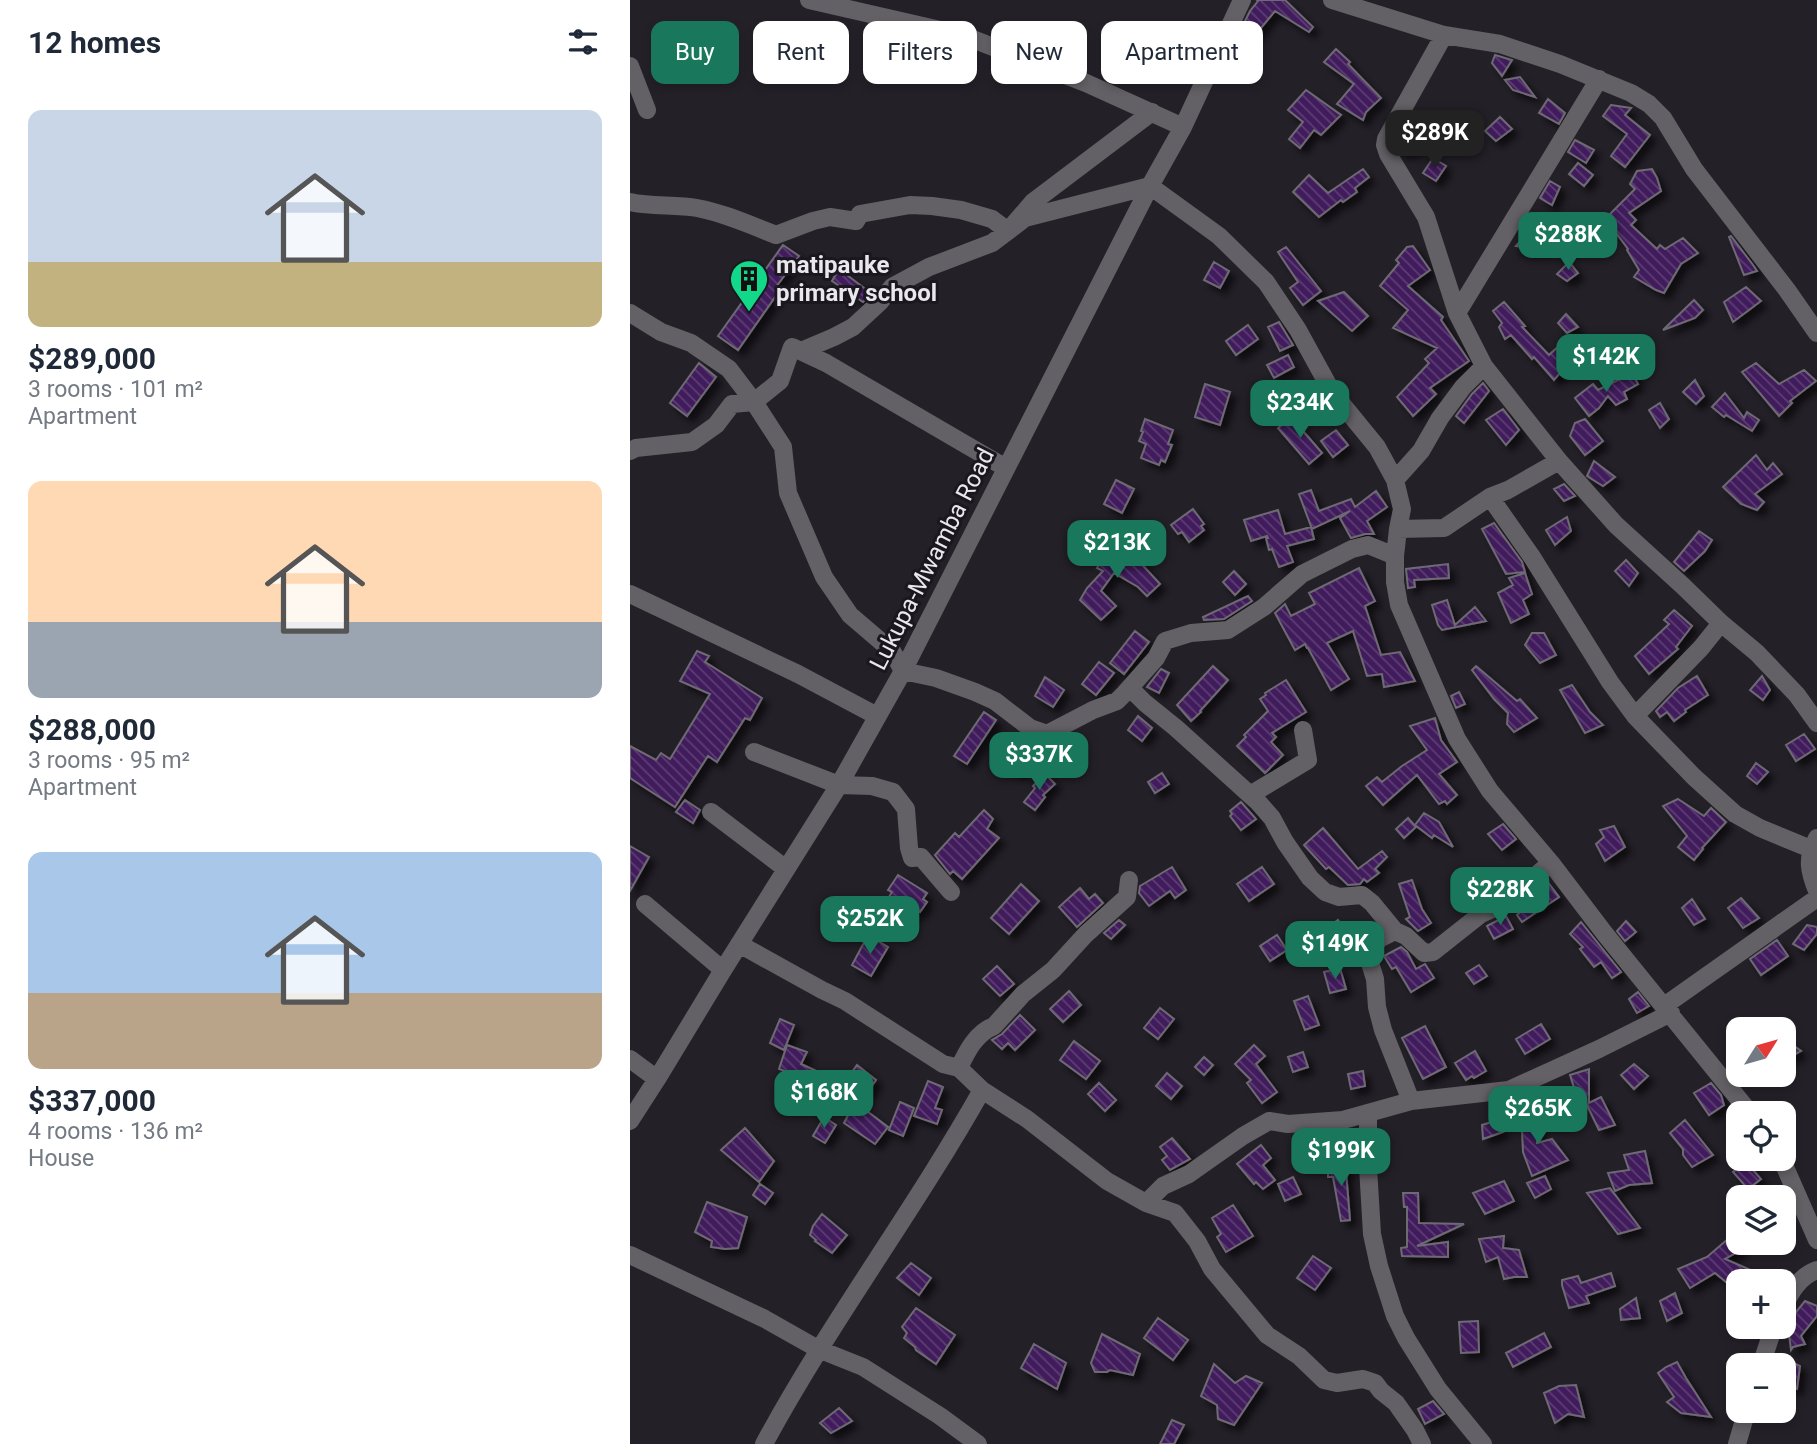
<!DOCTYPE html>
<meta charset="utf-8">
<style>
body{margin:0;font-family:Roboto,sans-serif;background:#f6f6f7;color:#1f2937;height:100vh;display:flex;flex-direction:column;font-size:26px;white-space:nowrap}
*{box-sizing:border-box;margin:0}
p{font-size:23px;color:#747a83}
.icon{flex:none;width:38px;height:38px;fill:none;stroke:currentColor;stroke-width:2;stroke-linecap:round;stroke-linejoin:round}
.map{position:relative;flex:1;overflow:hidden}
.drawer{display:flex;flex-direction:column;background:#fff;width:630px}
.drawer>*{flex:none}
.hud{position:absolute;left:21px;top:21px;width:665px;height:63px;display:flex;gap:14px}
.needle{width:46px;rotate:53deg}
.tools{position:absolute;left:1096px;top:1017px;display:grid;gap:14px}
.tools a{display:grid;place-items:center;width:70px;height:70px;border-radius:14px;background:#fff;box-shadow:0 4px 10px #0003;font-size:35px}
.price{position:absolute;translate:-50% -60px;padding:0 16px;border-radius:14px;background:#19785c;color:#fff;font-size:23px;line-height:46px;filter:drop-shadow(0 2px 4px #0008)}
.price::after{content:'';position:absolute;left:50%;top:42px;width:21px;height:16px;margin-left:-10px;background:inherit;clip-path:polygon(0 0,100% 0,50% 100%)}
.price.on{background:#222;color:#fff}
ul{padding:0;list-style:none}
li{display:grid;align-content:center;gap:14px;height:371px;padding:0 28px}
li span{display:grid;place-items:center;height:217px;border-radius:14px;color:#555}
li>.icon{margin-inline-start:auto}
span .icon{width:126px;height:126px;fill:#fffc;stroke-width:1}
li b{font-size:30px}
h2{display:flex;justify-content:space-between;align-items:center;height:84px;padding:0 28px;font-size:30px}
.pill{padding:0 24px;border-radius:14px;background:#fff;box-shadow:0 4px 10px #0003;font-size:24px;line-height:63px}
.pill.on{background:#19785c;color:#fff}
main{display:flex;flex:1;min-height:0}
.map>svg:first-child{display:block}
.building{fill:url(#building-back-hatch);stroke:#6e6a73;stroke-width:2;filter:url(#shadow)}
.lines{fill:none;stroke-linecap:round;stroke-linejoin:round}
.minor{stroke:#636165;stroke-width:18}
.labels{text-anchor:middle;stroke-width:6;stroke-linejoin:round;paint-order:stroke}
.poi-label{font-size:24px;font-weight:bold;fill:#eae8ed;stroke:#1a171e;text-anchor:start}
.street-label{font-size:24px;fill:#eae8ed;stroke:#1a171e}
</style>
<main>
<section class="drawer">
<h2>12 homes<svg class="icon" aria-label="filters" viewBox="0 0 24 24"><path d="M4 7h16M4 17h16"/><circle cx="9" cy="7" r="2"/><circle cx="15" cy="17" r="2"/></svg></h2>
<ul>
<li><span style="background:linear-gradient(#c9d6e8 70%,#c2b280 0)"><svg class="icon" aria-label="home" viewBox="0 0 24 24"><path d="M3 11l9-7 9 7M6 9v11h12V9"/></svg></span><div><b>$289,000</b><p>3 rooms · 101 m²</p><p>Apartment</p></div></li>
<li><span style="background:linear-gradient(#ffd9b3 65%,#9aa5b1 0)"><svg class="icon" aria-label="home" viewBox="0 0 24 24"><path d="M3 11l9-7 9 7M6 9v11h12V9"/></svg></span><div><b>$288,000</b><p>3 rooms · 95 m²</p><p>Apartment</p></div></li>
<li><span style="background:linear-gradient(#a9c7e8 65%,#b9a48a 0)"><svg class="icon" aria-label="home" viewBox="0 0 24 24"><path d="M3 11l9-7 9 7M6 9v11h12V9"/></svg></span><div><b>$337,000</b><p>4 rooms · 136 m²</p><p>House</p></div></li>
</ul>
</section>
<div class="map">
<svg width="1187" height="1444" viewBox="0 0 1187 1444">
<defs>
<pattern id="building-back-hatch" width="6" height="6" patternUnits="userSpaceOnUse" patternTransform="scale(1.75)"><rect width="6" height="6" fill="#411c5c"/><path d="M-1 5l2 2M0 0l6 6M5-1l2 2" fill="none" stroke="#5d3d74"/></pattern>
<filter id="shadow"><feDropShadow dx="6" dy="6" stdDeviation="3.5" flood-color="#0009"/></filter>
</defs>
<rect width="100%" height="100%" fill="#242028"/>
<path class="building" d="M627 0H655L683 27 679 32 645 11 607 57 602 54 617 26 614 23 620 11 628 1Z
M706 49 720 62 718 64 751 98 736 112 733 120 707 104 724 84 694 62Z
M865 55 882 60 872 76 862 63Z
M890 77 905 97 883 90 875 80Z
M676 90 711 115 691 135 684 130 670 148 659 139 673 122 658 110Z
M918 99 935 113 929 124 909 113Z
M981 105 1001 108 995 115 1020 135 995 167 981 156 997 134 973 116Z
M870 117 882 129 866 141 855 131Z
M779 130 787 138V143L776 152 767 143 770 137Z
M945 140 964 150 956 163 938 152Z
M803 158 816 166 806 181 793 173Z
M948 163 963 175 954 186 939 174Z
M733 169 739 177 725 188 727 192 713 202 711 200 689 217 663 192 679 175 698 193Z
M1022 169 1027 178 1031 191 999 213 1006 220 1001 225 1027 249 1030 245 1035 249 1053 238 1068 253 1051 264 1034 293 1026 290 1004 277 1009 270 997 250 998 249 980 225 974 229 970 224 1005 189 1000 184 1007 171Z
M920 181 930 187 922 205 910 198Z
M903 226 913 235 916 241 908 249 886 246Z
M1101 236 1123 265 1127 271 1114 275 1099 237Z
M153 245 169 256 146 287 150 290 108 350 88 336Z
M783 246 800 270 778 286 813 317 811 320 839 361 800 388 806 394 783 416 767 397 799 363 795 359 807 348 763 328 778 310 750 286 769 263 766 260 777 247Z
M656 247 691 291 673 305 660 288 668 282 648 252Z
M584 262 599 271 590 288 574 280Z
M939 262 948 273 937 281 927 274Z
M209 269 242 294 233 302 202 281Z
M1116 287 1131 301 1103 322 1094 302Z
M714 292 738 316 722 331 688 301Z
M1064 300 1073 310 1065 318 1033 330Z
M874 302 895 326 892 327 919 355 933 342 943 358 924 380 904 357 902 359 881 335 875 339 869 327 872 323 863 311Z
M936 314 948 327 937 333 928 323Z
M649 322 663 345 650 351 638 327Z
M618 325 628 339 606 355 596 341Z
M658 355 664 367 644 378 637 365Z
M69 363 86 377 57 416 40 403Z
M1126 363 1149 384 1174 370 1186 381 1160 401 1162 403 1149 416 1112 372Z
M1002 373 1008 384 994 392 997 399 986 405 978 396 969 408 959 416 945 398 963 384 968 390Z
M1065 380 1074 396 1066 404 1053 392Z
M853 383 859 391 834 423 826 416 842 394Z
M575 384 600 392 590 425 565 417Z
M1095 393 1114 418 1117 412 1129 420 1122 431 1096 415 1094 417 1082 407Z
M1030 403 1039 419 1030 428 1019 410Z
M873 409 889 430 876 445 856 420Z
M661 417 692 453 679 464 648 428Z
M515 419 543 430 538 444 542 445 535 462 531 460 529 465 511 458 516 444 509 441 513 432 511 431Z
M955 419 973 441 955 455 940 436 945 423Z
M706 430 718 445 703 457 691 441Z
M1126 455 1137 470 1143 463 1152 474 1125 494 1134 502 1127 510 1111 504 1093 487Z
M964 461 985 477 973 486 960 478 957 476Z
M486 480 504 489 492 513 474 504Z
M934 484 945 496 934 501 924 489Z
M681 490 689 511 721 499 725 507 746 491 757 507 737 521 744 534H735L721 538 710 518 720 511 682 529 669 494Z
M563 509 574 524 571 526 574 530 559 542 552 532 548 534 541 525Z
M648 510 655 534 681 527 684 539 657 546 663 562 649 567 642 549 639 550 636 538H638L637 536 621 541 614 520Z
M937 517 941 531 925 545 916 530Z
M864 523 892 562 895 572 876 574 852 529Z
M1069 531 1082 540 1075 551 1054 571 1044 562Z
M481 544 506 558 530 584 517 596 508 587 484 573 471 591 486 606 471 620 450 600 457 588 473 571 467 568Z
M996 560 1008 573 999 586 985 571Z
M818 564 819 578 784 580 785 587 778 588 776 569Z
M729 568 745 601 735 606 751 655 770 652 785 681 754 687 752 674 737 676 723 631 697 643 719 679 701 690 678 648H677L675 644 665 650 645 613 655 604 661 616 685 604 679 593Z
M604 571 616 584 605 595 593 582Z
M895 573 902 594 893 600 899 614 881 623 868 593 883 585 879 578Z
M618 596 622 601 594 619 574 620 573 617Z
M817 600 825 625 845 607 856 621 812 630 808 625 802 605Z
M1044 610 1062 626 1046 647 1048 649 1019 674 1005 656 1039 624 1034 620Z
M505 631 519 642 494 674 480 663Z
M902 633H914L926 655 910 663 895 645Z
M67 651 79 656 75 662 132 698 120 720 115 718 87 762 78 756 45 807 0 778V746L26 760 31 753 40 759 80 694 50 681Z
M469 662 484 673 466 695 452 684Z
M583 666 598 680 570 711 571 712 561 721 547 705Z
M846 666 887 701 890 699 907 718 884 732 877 724 878 713 864 699 842 670Z
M531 669 539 673 529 693 517 687Z
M1067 676 1078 695 1055 710 1056 712 1044 721 1037 712 1030 717 1026 711 1048 688Z
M1132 676 1140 690 1133 700 1120 690Z
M415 677 434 690 423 707 405 696Z
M656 680 676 712 642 733 646 737 641 742 653 755 635 773 607 746 616 737 614 735 638 711 630 699 636 695 635 693Z
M942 685 960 712 973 725 955 733 930 690Z
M829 692 835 704 826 708 821 696Z
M354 712 366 720 337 764 324 756Z
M508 716 522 728 512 741 498 730Z
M805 718 811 740 827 762 809 774 827 795 817 804 815 801 809 804 787 775 753 805 736 786 747 777 752 782 772 766 797 750 780 726Z
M1174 734 1185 749 1166 761 1156 745Z
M376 747 397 759 389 773 369 760Z
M1126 763 1138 772 1127 784 1117 776Z
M532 773 539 784 525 793 518 782Z
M415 774 425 784 413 795 415 797 405 810 394 802 405 788 403 786Z
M1048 799 1074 816 1081 808 1096 822 1072 848 1073 849 1064 860 1048 847 1057 836 1033 806Z
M55 800 70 810 63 823 46 812Z
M611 802 626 819 611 830 600 816 602 814 600 811Z
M354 810 363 819 357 829 369 838 332 879 323 871 320 874 305 855 325 833 329 837Z
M794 813 809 822 823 847 804 835 802 838 785 825Z
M778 818 786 827 774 838 766 829Z
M873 824 886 839 872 850 858 834Z
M984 826 995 847 975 861 966 844 974 837 970 830Z
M693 828 728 869 752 851 757 857 745 869 749 873 737 882 734 879 730 884 718 885 699 867 696 869 674 845Z
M0 846 19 857 0 891Z
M542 867 556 890 545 898 540 891 519 906 509 893 510 886Z
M632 867 644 884 619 901 607 884Z
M268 875 297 893 293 899 297 902 290 912 286 910 275 928 250 912 262 892 258 890Z
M782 880 792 909 801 923 788 931 776 919 780 917 769 884Z
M917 881 929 897 892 922 887 915 913 893 912 885Z
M391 884 409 901 379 934 361 918Z
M450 888 459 899 465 894 473 903 447 927 429 907Z
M1111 898 1129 918 1113 928 1098 908Z
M1062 899 1075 919 1064 925 1052 908Z
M876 916 883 929 864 939 857 926Z
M489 920 495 925 481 939 474 933Z
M708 920 719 936 708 944 697 928Z
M996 921 1006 932 995 941 987 931Z
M951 922 991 972 982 978 971 962 964 967 950 949 953 947 940 934Z
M1177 925 1187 927V934L1174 950 1163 944Z
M238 935 258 947 241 976 222 965Z
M647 935 657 950 640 961 630 946Z
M1147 940 1158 956 1131 975 1120 959Z
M771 947 777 952 786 969 795 964 804 978 781 992 766 967 762 969 754 956Z
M849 965 857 976 844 984 836 973Z
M367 966 384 984 370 996 353 979Z
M710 968 716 989 700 993 694 972Z
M439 991 451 1005 433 1022 420 1009Z
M1008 992 1019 1006 1007 1013 999 999Z
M678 996 689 1025 675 1030 664 1001Z
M530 1008 544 1019 528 1039 514 1028Z
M390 1015 405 1030 385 1050 378 1043 372 1049 362 1040 372 1034Z
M150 1019 164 1025 154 1050 140 1043Z
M911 1024 920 1039 895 1054 886 1039Z
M795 1026 816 1067 793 1079 772 1038Z
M1153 1038 1171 1051 1153 1061Z
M444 1041 470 1061 456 1079 430 1060Z
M157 1045 177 1052 171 1064 206 1080 193 1099 169 1087 173 1078 149 1069Z
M624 1045 635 1056 626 1064 647 1092 632 1103 617 1083 621 1080 605 1064Z
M845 1051 856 1071 844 1078 842 1076 836 1080 825 1063Z
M673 1052 678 1067 663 1072 658 1057Z
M574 1057 583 1065 574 1075 565 1067Z
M1004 1064 1018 1076 1004 1089 991 1075Z
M227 1065 246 1080 232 1100 212 1086Z
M959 1069V1103L971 1097 985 1125 969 1130 950 1091 946 1094 940 1075Z
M733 1071 735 1086 721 1089 718 1074Z
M537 1073 552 1086 541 1099 526 1086Z
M298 1081 313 1087 305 1108 312 1110 307 1124 284 1116Z
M469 1083 486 1100 475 1111 458 1094Z
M1081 1083 1091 1095 1094 1105 1079 1115 1064 1093Z
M225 1102 258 1127 245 1144 214 1123Z
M270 1102 284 1108 273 1136 259 1130Z
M902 1110 908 1114 907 1143 922 1139 938 1160 902 1176 893 1152 891 1111Z
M194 1117 206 1125 195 1143 183 1136Z
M1055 1120 1083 1155 1062 1167 1053 1155V1149L1040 1133Z
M865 1121 873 1132 853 1139 852 1125Z
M115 1128 144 1161 129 1182 91 1150Z
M542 1138 560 1159 540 1170 532 1160 537 1156 530 1147Z
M631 1145 641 1158 633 1165 645 1180 633 1189 626 1182 624 1184 607 1164Z
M1015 1151 1022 1183 999 1185 985 1191 978 1173 999 1170 994 1155Z
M715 1159 720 1220 711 1221 703 1177H698V1166Z
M1116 1162 1131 1179 1118 1189 1103 1172Z
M915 1176 921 1189 905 1198 897 1183Z
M663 1177 671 1194 655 1201 648 1184Z
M874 1181 884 1201 855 1214 843 1193Z
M130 1184 143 1193 135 1204 123 1195Z
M980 1188 1010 1228 988 1234 957 1193Z
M773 1193H788L789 1223 834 1224 787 1246 818 1242V1257L772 1256 771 1248 777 1247V1207H774Z
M77 1202 117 1217 108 1248 95 1249 81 1247 82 1241 65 1232Z
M603 1205 623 1236 596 1252 587 1237 591 1234 582 1218Z
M192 1214 217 1235 202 1253 185 1241 186 1240 180 1235 183 1226Z
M874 1236 873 1248 889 1250 897 1277H884L874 1279 868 1257 856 1262 849 1239Z
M1099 1238 1111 1250 1095 1259 1146 1281H1108V1292L1085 1273 1060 1288 1048 1269 1077 1257Z
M683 1256 701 1268 685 1290 667 1278Z
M281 1263 301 1278 289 1295 267 1278Z
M981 1273 985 1286 956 1296 959 1303 939 1308 932 1285V1280L948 1276 951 1283Z
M1045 1293 1052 1313 1037 1321 1030 1301Z
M1006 1298 1010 1318 991 1320 990 1309Z
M1175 1301 1187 1306V1316L1171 1336 1175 1344 1163 1347 1161 1350 1157 1318 1161 1316 1162 1317Z
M286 1308 325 1335 306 1364 286 1350 285 1347 274 1338 277 1333 272 1327Z
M528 1318 558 1340 543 1360 514 1338Z
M848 1321 849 1352 831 1353 829 1322Z
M914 1333 921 1347 883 1367 876 1353Z
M472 1334 510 1354 503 1375 480 1370 477 1372H465L461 1363Z
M404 1344 436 1363 427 1389 391 1368Z
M1157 1360 1170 1366 1167 1389 1153 1385V1374Z
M1047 1362 1056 1378 1081 1417 1051 1413 1037 1402 1044 1397 1028 1373 1036 1367Z
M584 1364 605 1383 616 1376 632 1383 604 1425 588 1419 587 1405 571 1396Z
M946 1385 954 1417 938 1414 925 1423 914 1393 929 1386Z
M803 1401 814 1414 795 1424 788 1409Z
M209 1408 222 1421 201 1433 190 1423Z
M542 1420 554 1425 544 1444H530Z"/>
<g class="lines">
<path class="minor" d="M179 0 332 35 456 83 553 127
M702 0 814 35 870 44 930 64 1001 93 1019 104 1033 118 1064 169 1157 290 1187 333
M814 35 756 139 755 145 758 154 796 217 827 313 854 366 929 461 986 525 1053 586 1091 623 1127 653 1167 695 1187 723
M0 66 17 110
M0 202C22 207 45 204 67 208 94 213 120 225 146 235L183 221 200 217 226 221 230 214 280 205 302 206 331 210 362 219 378 231 395 218 520 186 589 236 636 282 668 330 702 392 747 447 765 480 772 509 768 529 765 556V582L769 605 827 739 860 791 921 863 975 934 1120 1113
M0 313 31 332 61 343 99 369 124 402 153 447 158 493 194 577 220 615 262 651 273 671 306 678 345 692 365 701 400 728 417 734 463 710 487 701 495 693 526 658 535 641 561 633 598 630 634 607 672 574 722 549 738 545 765 556
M827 313 969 79
M171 351 204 337 223 327 250 302 262 287 299 267 362 243 378 231 403 202 522 112
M0 451 6 448 62 442 86 425 102 404 124 402 150 381 162 347 196 363 376 468
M765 480 791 451 810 418 833 387 854 366
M860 497 902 557 980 682 1005 716 1064 777 1105 814 1130 828 1181 849
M768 529 814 528 860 497 878 490 929 461
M0 594 168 674 247 716
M500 688 515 703 546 728 628 802 642 818 655 842 680 878 695 892 709 897 732 895 742 903 765 931 776 936 794 953 803 952 851 914 867 907 921 863
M1005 716 1071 648 1091 623
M124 752 209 785 242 786 263 792 276 809 279 848 282 858 291 857 321 892
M620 795 678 760 673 730
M81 812 156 869
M1187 838C1176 858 1179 871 1187 891
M15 904 93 970
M765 931 749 939 740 951V963L745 979 747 1007 753 1030 781 1101
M109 944 192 990 215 1001 313 1064 329 1068 352 1090 397 1119 477 1181 516 1203 545 1213 567 1241 582 1269 637 1335 669 1356 694 1380 707 1383 733 1379 745 1383 751 1391 766 1403 785 1430 792 1444
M1034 1006 1187 898
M0 1059 27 1079
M329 1068C337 1051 346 1033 364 1026L393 994 423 970 456 934 497 897 499 880
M738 1114V1167L742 1234 749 1266 765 1316 776 1338 808 1389 853 1444
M0 1121 27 1079 93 970 209 785 273 671 520 186 553 127 612 0
M1151 1158 1187 1240
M516 1203 533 1186 559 1174 613 1136 639 1121 658 1124 713 1120 781 1101 879 1090 969 1049 1041 1013
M0 1255 135 1319 188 1349 233 1367 310 1416 348 1444
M1153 1308C1161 1291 1169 1277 1187 1270
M1131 1365 1144 1326
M134 1444C200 1322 284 1211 352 1090
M1107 1444 1117 1410"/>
</g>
<defs>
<symbol id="building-pin" viewBox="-11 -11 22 30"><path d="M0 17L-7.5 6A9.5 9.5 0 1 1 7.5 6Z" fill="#12d98a" stroke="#1a171e"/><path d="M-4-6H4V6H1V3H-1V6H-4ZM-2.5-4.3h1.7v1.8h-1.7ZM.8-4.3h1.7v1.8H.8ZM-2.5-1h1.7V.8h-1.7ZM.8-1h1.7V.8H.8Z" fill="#111"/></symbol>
</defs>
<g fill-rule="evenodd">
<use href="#building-pin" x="97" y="257" width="44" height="60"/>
</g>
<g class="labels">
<g class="poi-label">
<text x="146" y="273">matipauke<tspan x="146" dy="28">primary school</tspan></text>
</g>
<g class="street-label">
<text transform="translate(302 559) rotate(-63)" y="8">Lukupa-Mwamba Road</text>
</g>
</g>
</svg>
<div class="tools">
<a><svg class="needle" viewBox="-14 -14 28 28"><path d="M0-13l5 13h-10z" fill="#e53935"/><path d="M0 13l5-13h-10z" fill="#747a83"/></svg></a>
<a><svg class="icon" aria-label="locate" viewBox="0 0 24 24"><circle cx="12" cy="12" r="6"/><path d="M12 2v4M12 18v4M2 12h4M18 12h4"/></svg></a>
<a><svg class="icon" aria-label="layers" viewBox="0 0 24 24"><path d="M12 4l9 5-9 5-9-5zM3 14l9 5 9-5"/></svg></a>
<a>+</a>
<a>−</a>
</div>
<b class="price on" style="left:805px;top:170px">$289K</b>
<b class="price" style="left:938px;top:272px">$288K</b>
<b class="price" style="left:976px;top:394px">$142K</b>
<b class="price" style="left:670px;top:440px">$234K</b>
<b class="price" style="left:487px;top:580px">$213K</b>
<b class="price" style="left:409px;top:792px">$337K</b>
<b class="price" style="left:870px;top:927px">$228K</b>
<b class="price" style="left:240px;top:956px">$252K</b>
<b class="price" style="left:705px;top:981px">$149K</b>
<b class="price" style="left:194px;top:1130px">$168K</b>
<b class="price" style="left:908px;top:1146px">$265K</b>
<b class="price" style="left:711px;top:1188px">$199K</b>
<div class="hud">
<a class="pill on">Buy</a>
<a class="pill">Rent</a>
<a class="pill">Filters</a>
<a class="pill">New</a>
<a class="pill">Apartment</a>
</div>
</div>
</main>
